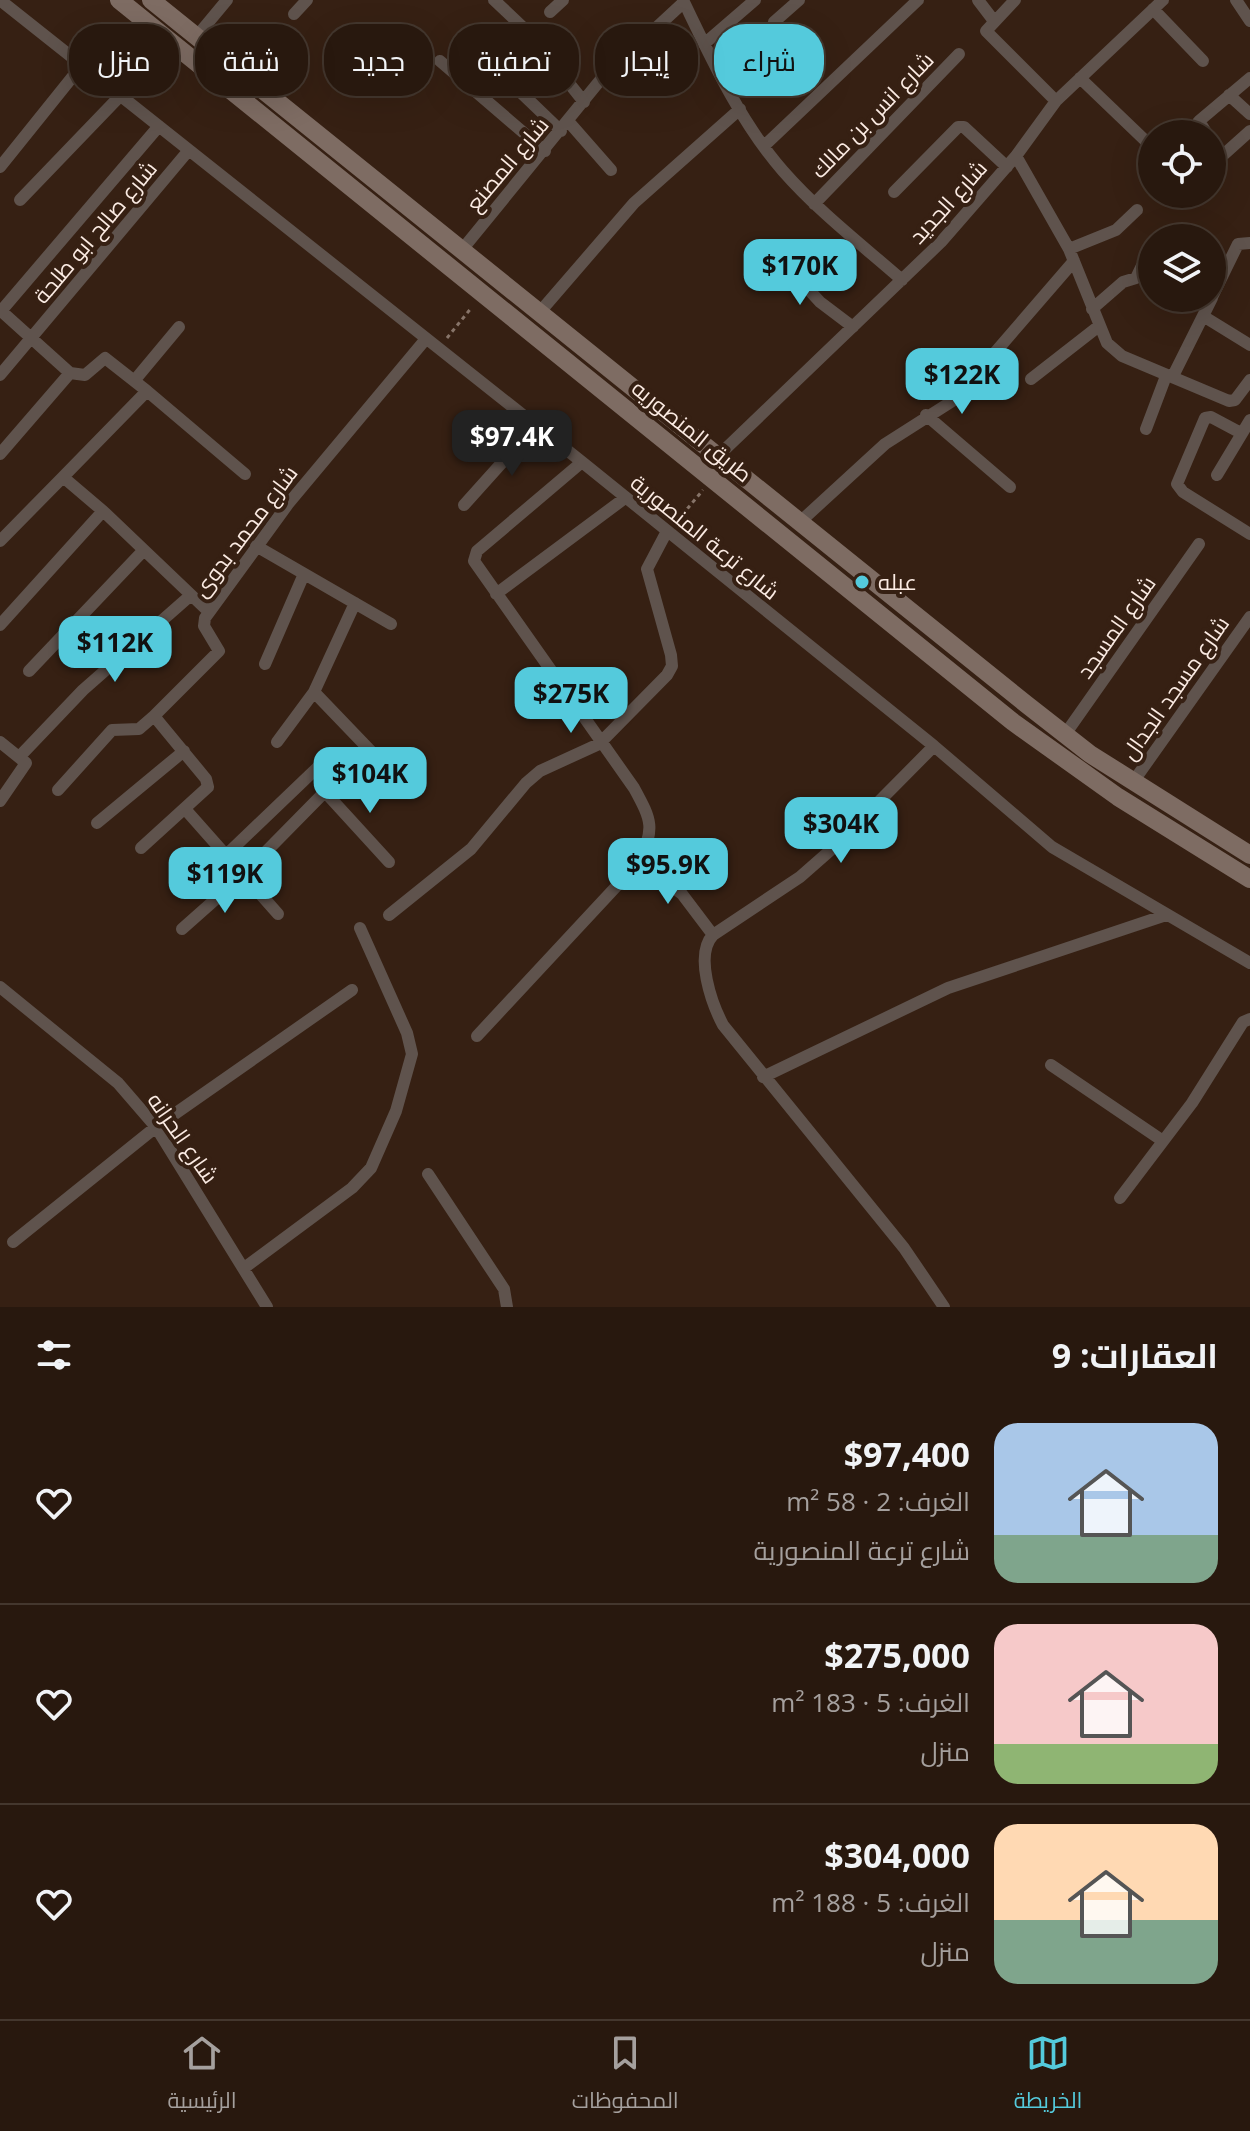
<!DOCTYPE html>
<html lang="ar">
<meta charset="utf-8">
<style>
body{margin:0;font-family:"Open Sans",Cairo,sans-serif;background:#302117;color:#f1f3f6;direction:rtl;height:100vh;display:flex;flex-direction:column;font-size:30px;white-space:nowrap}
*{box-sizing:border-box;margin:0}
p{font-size:26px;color:#a5a09e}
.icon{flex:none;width:44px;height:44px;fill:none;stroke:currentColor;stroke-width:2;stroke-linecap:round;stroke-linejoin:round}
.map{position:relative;height:1307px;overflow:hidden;direction:ltr}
.details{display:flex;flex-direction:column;background:#28180e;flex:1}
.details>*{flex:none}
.guide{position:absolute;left:24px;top:24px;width:800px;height:72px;direction:rtl;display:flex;gap:16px}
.fabs{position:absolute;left:1138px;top:120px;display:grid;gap:16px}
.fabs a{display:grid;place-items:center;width:88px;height:88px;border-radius:50%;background:#28180e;box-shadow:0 8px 32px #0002,0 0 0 2px #44372e;font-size:40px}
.price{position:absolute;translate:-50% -68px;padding:0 18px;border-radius:16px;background:#54cadc;color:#111;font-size:26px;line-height:52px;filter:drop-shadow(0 2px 4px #0008)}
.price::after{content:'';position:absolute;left:50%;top:48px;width:24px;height:18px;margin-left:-12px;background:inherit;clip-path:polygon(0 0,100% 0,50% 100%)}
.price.active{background:#222;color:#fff}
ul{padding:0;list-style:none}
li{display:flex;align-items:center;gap:24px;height:200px;padding:0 32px}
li+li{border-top:2px solid #44372e}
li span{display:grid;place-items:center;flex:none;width:224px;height:160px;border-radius:24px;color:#555}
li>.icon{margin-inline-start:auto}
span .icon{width:96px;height:96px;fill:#fffc;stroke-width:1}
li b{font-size:34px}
h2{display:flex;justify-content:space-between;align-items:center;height:96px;padding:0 32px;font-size:34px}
.pill{padding:0 28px;border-radius:32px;background:#28180e;box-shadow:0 8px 32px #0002,0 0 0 2px #44372e;font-size:28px;line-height:72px}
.pill.active{background:#54cadc;color:#111}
.tabs{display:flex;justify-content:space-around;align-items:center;height:112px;border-top:2px solid #44372e;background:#28180e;font-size:22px;color:#a5a09e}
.tabs a{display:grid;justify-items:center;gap:4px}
.tabs .active{color:#54cadc}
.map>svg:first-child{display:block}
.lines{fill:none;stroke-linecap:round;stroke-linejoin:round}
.path{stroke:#877469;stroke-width:3;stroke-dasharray:4 4;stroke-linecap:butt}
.minor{stroke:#5f534d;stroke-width:12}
.secondary{stroke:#7e6c63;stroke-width:18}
.poi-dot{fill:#54cadc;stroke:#362013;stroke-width:3}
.labels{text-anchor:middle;stroke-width:8;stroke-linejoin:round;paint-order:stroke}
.street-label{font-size:22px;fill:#fbebe3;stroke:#362013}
.poi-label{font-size:22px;fill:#fbebe3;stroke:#362013;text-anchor:start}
</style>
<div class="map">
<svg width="1250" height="1307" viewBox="0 0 1250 1307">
<rect width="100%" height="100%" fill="#362013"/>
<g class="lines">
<path class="path" d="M447 338 472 307
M677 521 703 490"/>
<path class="minor" d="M0 0 582 462 934 746 1052 847 1250 963
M494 0 529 33 584 102
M683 0C711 58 740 122 783 171 818 211 862 245 902 280
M978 0 994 21
M1015 0 986 31 1056 101
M1236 0 1250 21
M1153 9 1203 61
M550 12 563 0
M294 14 307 0
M774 22 799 0
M197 36 227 0
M463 37 561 131
M704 44 755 0
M440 61 545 151
M1080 78 1152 147
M1229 95 1250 114
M568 121 611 170
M1207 134 1199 121 1250 78
M764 146 918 0
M1016 156 1069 249 1107 343 1122 356 1229 401 1235 400 1250 380
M1212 165 1250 131
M0 167 82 65
M894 192 958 127H964L1007 167
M20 200 121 95
M814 204 959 54
M1069 249 1116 230 1137 210
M461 251 602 78 684 2
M777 255 820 302 853 327
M1212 297 1238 244 1250 243
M1092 309 1123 282 1136 278 1152 245
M0 310 70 373 85 375 105 358 147 391 63 477 103 511 0 625
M1 311 159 126
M539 313 634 203 740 109
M1203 316 1250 345
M0 375 189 150
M1173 376 1212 298
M1031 379 1099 326
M134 381 179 327
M147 391 245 474
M926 415 1010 487
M1146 429 1166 376
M1241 433 1211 417 1205 418 1177 484 1183 492 1250 534
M0 454 70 373
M719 455 941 242 1016 156 1056 101 1163 0
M1217 475 1250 420
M464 505 534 427
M103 511 209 612
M801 521 885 444 954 400 1074 261
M0 541 63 477
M256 546 391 624
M496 594 625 498
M265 664 304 574
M29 671 143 551
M314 692 385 766
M1066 733 1199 544
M0 742 26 763 0 801
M277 742 314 692 355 603
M934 746 833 848 800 877 713 935C694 955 712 1004 723 1025L904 1248 944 1307
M21 755 83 690 191 595
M1133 782 1250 617
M58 790 112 730 139 729 154 716
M325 792 389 862
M185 809 278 914
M97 823 184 751
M141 848 208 787 206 779 154 716 219 651 204 626 205 618 288 504 425 340
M226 855 318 767
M639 862 682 894 713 935
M389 915 471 849 526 783 540 771 599 744 667 675 672 666 671 655 647 569 666 533
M182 929 244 874 368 748
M0 987 118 1083 156 1127 267 1307
M477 1036 639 862C655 828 652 821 634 788L474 561 477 551 582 462
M1051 1065 1163 1141
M763 1077 948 988 1166 915
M428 1174 504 1289 507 1307
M1120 1198 1192 1103 1243 1022 1250 1019
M13 1242 156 1127 352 990
M244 1268 352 1188 371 1168 396 1111 412 1054 407 1033 360 928"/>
<path class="secondary" d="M119 0 1013 722 1118 797 1250 879
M151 0 1026 704 1090 754 1250 855"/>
</g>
<circle class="poi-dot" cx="862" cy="582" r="8"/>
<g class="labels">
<g class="street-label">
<text transform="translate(872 115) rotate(-46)" y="8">شارع انس بن مالك</text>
<text transform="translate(507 164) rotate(-50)" y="8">شارع المصنع</text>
<text transform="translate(948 202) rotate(-48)" y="8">شارع الجديد</text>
<text transform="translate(95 232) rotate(-50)" y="8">شارع صالح ابو طلحة</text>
<text transform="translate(692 431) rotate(39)" y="8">طريق المنصوريه</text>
<text transform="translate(245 531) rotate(-53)" y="8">شارع محمد بدوى</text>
<text transform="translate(705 537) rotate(39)" y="8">شارع ترعة المنصورية</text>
<text transform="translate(1116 627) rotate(-55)" y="8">شارع المسجد</text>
<text transform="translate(1175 688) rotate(-55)" y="8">شارع مسجد الجدال</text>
<text transform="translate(183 1138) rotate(55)" y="8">شارع الحرانه</text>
</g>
<g class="poi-label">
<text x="878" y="590">عبله</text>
</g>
</g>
</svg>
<div class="fabs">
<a><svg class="icon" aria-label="locate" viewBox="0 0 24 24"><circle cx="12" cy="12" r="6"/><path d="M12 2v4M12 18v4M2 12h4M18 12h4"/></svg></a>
<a><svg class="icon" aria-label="layers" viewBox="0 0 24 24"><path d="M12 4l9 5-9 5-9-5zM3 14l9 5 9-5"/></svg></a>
</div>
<b class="price" style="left:800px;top:307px">$170K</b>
<b class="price" style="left:962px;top:416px">$122K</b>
<b class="price active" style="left:512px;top:478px">$97.4K</b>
<b class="price" style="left:115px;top:684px">$112K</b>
<b class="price" style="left:571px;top:735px">$275K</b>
<b class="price" style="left:370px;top:815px">$104K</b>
<b class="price" style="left:841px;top:865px">$304K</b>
<b class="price" style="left:668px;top:906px">$95.9K</b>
<b class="price" style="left:225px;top:915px">$119K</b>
<div class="guide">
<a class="pill active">شراء</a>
<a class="pill">إيجار</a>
<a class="pill">تصفية</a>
<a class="pill">جديد</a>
<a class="pill">شقة</a>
<a class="pill">منزل</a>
</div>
</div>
<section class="details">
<h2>العقارات: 9<svg class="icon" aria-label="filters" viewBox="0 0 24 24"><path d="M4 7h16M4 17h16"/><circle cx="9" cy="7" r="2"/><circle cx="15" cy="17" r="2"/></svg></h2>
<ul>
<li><span style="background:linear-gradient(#a9c7e8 70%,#7fa58c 0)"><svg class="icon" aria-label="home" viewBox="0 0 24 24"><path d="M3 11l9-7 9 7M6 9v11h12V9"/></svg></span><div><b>$97,400</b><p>الغرف: 2 · 58 m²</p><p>شارع ترعة المنصورية</p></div><svg class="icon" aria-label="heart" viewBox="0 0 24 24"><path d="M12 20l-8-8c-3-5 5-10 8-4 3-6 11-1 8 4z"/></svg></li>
<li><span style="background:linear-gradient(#f6c9c9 75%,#8fb573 0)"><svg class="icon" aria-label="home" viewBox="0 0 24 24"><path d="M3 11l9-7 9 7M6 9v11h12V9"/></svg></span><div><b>$275,000</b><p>الغرف: 5 · 183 m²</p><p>منزل</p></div><svg class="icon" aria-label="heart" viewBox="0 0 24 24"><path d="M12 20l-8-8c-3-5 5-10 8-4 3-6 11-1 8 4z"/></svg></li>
<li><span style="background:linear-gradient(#ffd9b3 60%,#7fa58c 0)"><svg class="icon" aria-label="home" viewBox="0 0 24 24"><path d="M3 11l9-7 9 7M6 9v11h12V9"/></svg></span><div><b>$304,000</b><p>الغرف: 5 · 188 m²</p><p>منزل</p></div><svg class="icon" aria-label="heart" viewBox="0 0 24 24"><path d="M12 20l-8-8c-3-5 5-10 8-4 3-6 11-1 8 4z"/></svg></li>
</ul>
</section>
<nav class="tabs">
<a class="active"><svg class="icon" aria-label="map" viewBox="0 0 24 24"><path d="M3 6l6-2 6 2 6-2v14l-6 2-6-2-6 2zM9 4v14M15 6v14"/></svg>الخريطة</a>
<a><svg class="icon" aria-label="saved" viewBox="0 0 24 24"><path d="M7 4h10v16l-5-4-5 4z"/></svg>المحفوظات</a>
<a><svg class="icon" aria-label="home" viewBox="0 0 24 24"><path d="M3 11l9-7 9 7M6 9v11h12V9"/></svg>الرئيسية</a>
</nav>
